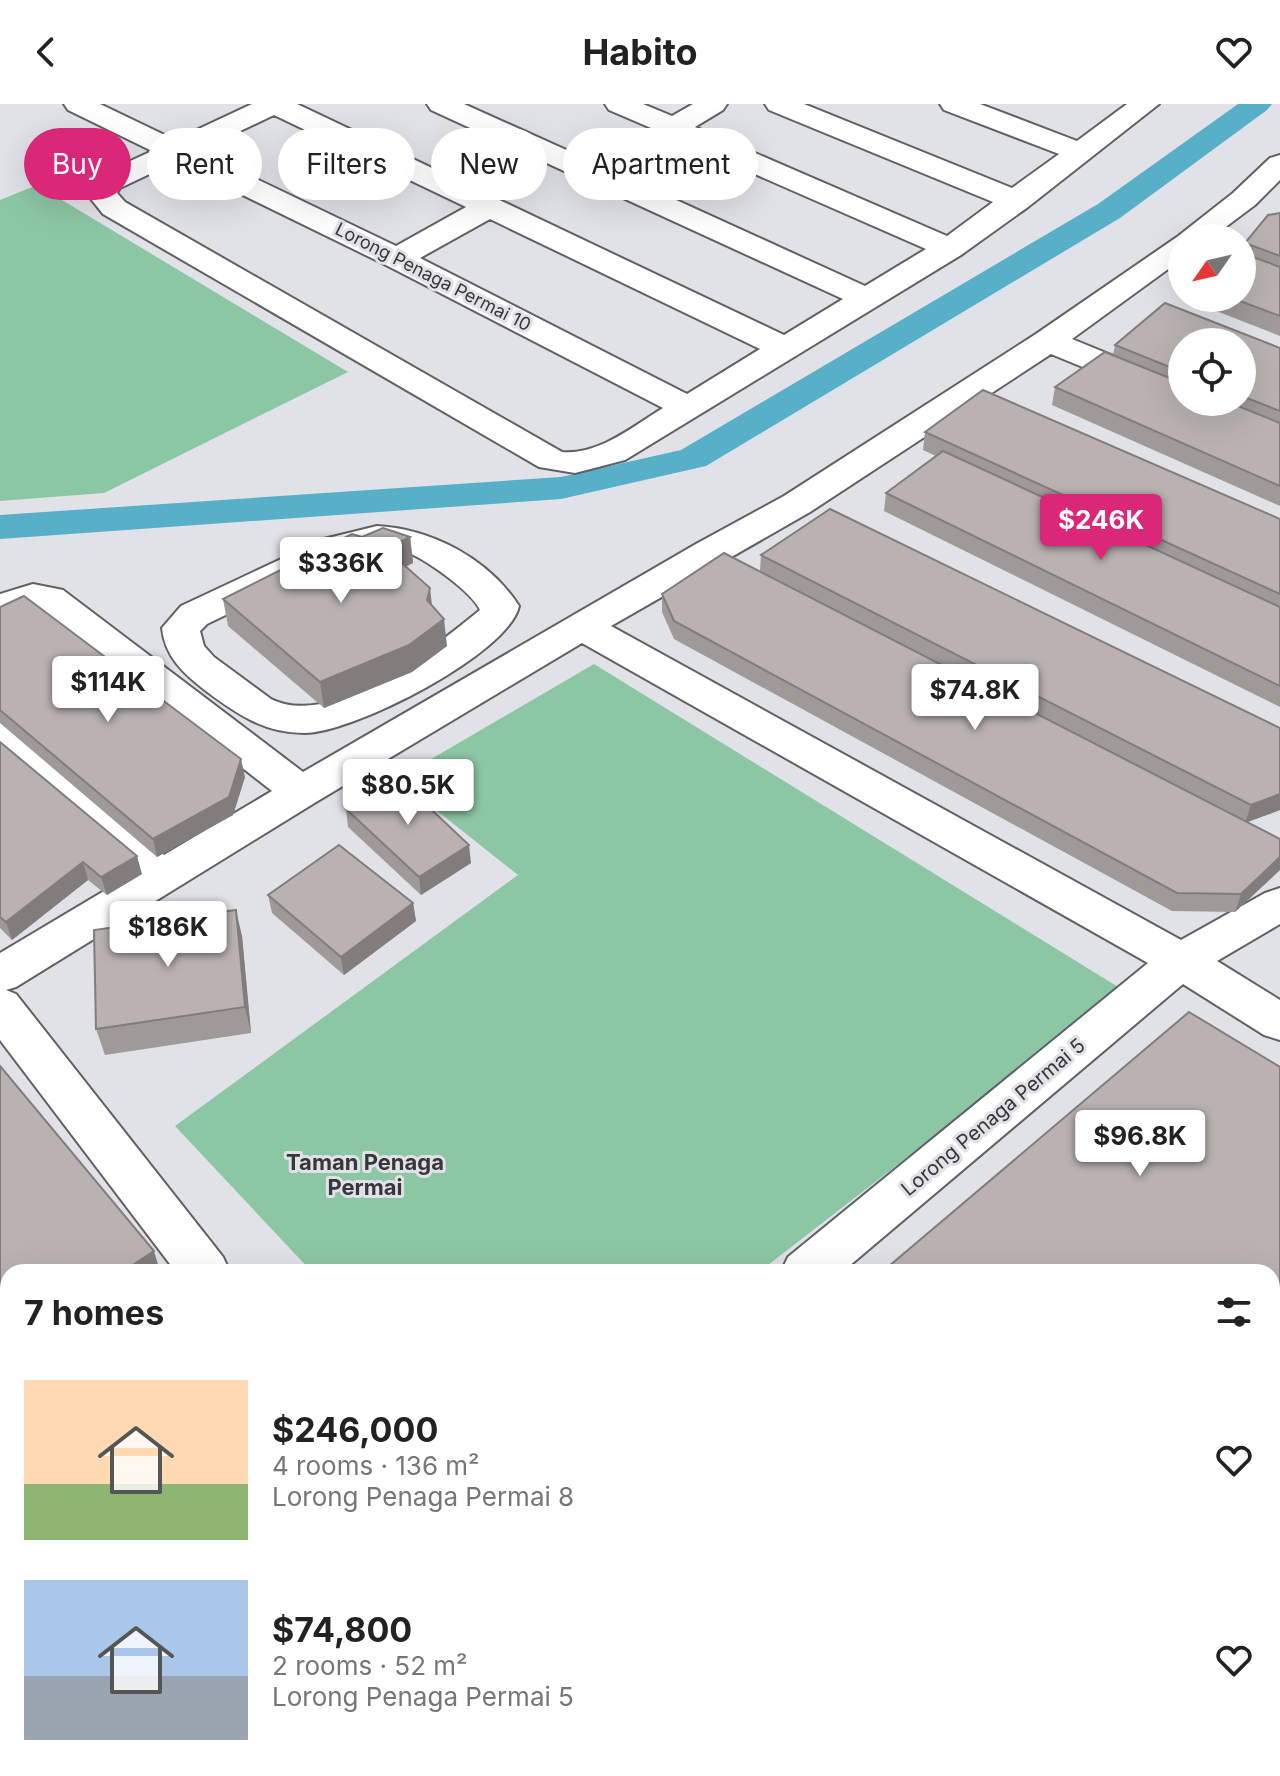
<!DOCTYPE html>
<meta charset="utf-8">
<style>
body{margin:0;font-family:Inter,sans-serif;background:#f6f6f6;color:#222;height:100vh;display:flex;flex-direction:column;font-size:30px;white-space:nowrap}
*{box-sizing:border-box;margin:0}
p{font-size:26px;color:#767676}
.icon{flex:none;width:44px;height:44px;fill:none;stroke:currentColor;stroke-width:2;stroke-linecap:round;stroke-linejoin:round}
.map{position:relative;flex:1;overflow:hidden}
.sheet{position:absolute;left:0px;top:1160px;width:1280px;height:512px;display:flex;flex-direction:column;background:#fff;border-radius:24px 24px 0 0;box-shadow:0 8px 32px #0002}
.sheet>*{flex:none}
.hud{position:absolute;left:24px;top:24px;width:800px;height:72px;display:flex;gap:16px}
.needle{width:52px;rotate:236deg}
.fabs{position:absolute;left:1168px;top:120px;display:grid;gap:16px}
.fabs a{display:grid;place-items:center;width:88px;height:88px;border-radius:50%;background:#fff;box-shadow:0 8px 32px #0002;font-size:40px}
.price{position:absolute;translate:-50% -68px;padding:0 18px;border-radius:8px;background:#fff;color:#222;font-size:26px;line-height:52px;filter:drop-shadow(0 2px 4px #0008)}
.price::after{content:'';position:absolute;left:50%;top:48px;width:24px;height:18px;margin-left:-12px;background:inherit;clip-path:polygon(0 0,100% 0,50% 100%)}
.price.on{background:#db2777;color:#fff}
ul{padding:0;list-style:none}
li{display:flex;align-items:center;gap:24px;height:200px;padding:0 24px}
li span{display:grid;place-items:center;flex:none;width:224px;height:160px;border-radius:0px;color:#555}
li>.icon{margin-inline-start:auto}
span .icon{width:96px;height:96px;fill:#fffc;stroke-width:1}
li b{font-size:34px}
h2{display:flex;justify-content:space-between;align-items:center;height:96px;padding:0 24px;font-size:34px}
.tag{padding:0 28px;border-radius:36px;background:#fff;box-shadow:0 8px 32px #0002;font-size:28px;line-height:72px}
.tag.on{background:#db2777;color:#fff}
header{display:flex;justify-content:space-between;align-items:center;height:104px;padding:0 24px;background:#fff;font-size:36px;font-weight:700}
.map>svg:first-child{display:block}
.green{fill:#8cc7a3}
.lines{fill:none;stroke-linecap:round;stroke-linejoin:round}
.canal{fill:#58afc8;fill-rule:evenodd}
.minor-casing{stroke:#606166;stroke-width:4}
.minor{fill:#fff;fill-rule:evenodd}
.wall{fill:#9f9998;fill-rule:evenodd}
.shaded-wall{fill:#827d7c}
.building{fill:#b9b2b1;stroke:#827d7c;stroke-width:2}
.labels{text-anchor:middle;stroke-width:6;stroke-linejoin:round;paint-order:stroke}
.far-street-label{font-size:18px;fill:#373739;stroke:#e1e2e7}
.street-label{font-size:20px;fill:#373739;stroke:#e1e2e7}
.neighbourhood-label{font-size:22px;font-weight:bold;fill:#373739;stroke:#e1e2e7}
</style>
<header><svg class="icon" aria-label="back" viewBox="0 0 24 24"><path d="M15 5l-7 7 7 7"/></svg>Habito<svg class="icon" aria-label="heart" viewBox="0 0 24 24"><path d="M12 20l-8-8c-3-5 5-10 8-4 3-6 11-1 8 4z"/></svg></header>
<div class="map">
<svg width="1280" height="1672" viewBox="0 0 1280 1672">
<rect width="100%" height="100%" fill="#e1e2e7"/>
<path class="green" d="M37 81 348 268 104 389 0 397V96Z
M594 560 1123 886 759 1168H312L175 1022 518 771 397 675Z"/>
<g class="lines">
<path class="canal" d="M1238 0H1272L1267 6 1120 114 706 362 561 395 0 435V411L561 373 681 346 1098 100Z"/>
<defs>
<path id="minor" d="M64 0H100L175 36 252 0H297L784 231 843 195 431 6 427 0H464L593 58 651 24 609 6 605 0H643L672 12 693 0H727L723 6 695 23 947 132 993 98 769 6 765 0H804L1012 84 1059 50 944 6 940 0H980L1077 37 1127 0H1159L1028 103 961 151 625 356 575 369 539 363 103 110 87 90 98 72 152 47 68 6ZM274 11 466 103 396 142 198 47ZM675 35 926 145 865 182 617 69ZM175 58 386 161 663 304C632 323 599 351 562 348L125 98 117 89 120 84ZM490 115 760 245 687 290 420 154Z
M1280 51V76L1255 101 1211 134H1182V155L1072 235 1182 280V298L1194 299 1182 302 1170 299 1051 250 810 408 611 522 1181 836 1265 789 1280 784V820L1217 857 1280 896V936L1264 931 1183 880 842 1168H781L788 1153 1148 859 582 539 316 698 16 883 6 886 16 890 223 1153 230 1168H176L0 936V849L131 771 0 654V618L14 622 164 751 272 687 39 505 0 515V490L33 480 63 486 303 668 696 440 784 392 1036 230 1177 133 1233 89 1270 54Z
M377 422C432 425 489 455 519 502 509 550 353 629 305 629 264 629 237 610 206 587 184 570 165 553 162 524L181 502 324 435ZM377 444C385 445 395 444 403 447 423 452 473 489 480 506 435 543 332 626 271 595L214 553 204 542 200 527 207 520 350 451Z
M8 1278V1328L0 1331V1281Z
M1280 1370V1428L1272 1431V1374Z
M173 1664H239L236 1672H170Z
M977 1664H1042L1039 1672H974Z"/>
</defs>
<use href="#minor" class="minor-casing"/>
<use href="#minor" class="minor"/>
</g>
<path class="wall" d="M1280 109V232L1188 196 1189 194H1242L1243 150 1245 139Z
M1165 199 1280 244V402L1052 301 1055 283 1105 248 1113 251 1115 241ZM1182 238H1242V298H1182Z
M925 328 1280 415V603L884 407 886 389 936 352 923 346Z
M362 433H410L413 459 406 462 432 501 447 542 412 568 324 604 228 522 223 495Z
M761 451 1280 624V706L1247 718 1280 735V766L1235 808 1172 807 674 535 662 508V490L760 467Z
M0 503 245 673 233 711 157 753 0 619Z
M0 638 142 770 107 791 88 776 12 836 0 824Z
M346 705 471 759 421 791 348 723Z
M268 791 413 799 416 817 344 871 272 809Z
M242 832 251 929 105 951 96 925Z
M1280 1465V1535L1272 1528V1474Z"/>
<path class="shaded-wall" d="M410 433 413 459 389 471 386 445Z
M430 484 433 510 427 496Z
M444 515 447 542 412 568 324 604 320 578Z
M241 655 245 673 233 711 157 753 153 735Z
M1280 690V706L1245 719 1251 701Z
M469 741 471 759 421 791 419 773Z
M137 752 142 770 107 791 101 773Z
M1280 753V766L1235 808 1241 790Z
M83 758 88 776 12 836 6 818Z
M413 799 416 817 344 871 341 853Z
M236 806 242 832 251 929 245 903Z
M154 1147 159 1164 153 1168H122Z
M8 1244V1265L0 1270V1249Z
M1280 1310V1318L1272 1326V1318Z
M145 1664H167L157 1672H135Z
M925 1664H933L925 1672H916Z"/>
<path class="building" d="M1280 109V152L1245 139 1268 111Z
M1242 149 1280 163V212L1232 194H1242Z
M1165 199 1280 244V307L1242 292V238H1182V268L1115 241Z
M1105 248 1182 279V298H1228L1280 319V382L1055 283Z
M983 286 1280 415V490L925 328Z
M943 347 1280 503V582L886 389Z
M830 405 1280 624V690L1251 701 761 451Z
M383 424 410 433 386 445 430 484 427 496 444 515 409 541 320 578 223 495 352 430 362 433Z
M724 449 1280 735V753L1241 790 1177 789 674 517 662 490Z
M24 492 241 655 229 693 153 735 0 606V503Z
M0 638 137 752 101 773 83 758 6 818 0 813Z
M398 674 469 741 419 773 346 705Z
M339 741 413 799 341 853 268 791Z
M236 806 245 903 96 925 94 826Z
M1189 908 1280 963V1310L1272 1318V1168H882Z
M0 962 154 1147 122 1168H8V1244L0 1249Z
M8 1337V1664H145L135 1672H0V1343Z
M1280 1465V1513L1272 1506V1474Z
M1272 1547 1280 1556V1672H1076L1084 1664H1272Z
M296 1664H925L916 1672H287Z"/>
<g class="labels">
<g class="far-street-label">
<text transform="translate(433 173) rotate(27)" y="6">Lorong Penaga Permai 10</text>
</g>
<g class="street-label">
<text transform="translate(993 1013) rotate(-40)" y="7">Lorong Penaga Permai 5</text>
</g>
<g class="neighbourhood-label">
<text x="365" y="1066">Taman Penaga<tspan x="365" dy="25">Permai</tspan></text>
</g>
</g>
</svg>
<div class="fabs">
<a><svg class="needle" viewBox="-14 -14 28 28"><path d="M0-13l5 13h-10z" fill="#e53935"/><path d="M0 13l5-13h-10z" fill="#767676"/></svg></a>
<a><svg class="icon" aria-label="locate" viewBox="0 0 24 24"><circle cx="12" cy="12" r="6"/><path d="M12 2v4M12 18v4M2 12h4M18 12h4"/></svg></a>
</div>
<b class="price on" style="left:1101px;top:458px">$246K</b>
<b class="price" style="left:341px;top:501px">$336K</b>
<b class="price" style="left:108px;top:620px">$114K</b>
<b class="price" style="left:975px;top:628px">$74.8K</b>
<b class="price" style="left:408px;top:723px">$80.5K</b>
<b class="price" style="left:168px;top:865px">$186K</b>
<b class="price" style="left:1140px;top:1074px">$96.8K</b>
<div class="hud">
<a class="tag on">Buy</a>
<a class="tag">Rent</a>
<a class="tag">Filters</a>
<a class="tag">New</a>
<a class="tag">Apartment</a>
</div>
<section class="sheet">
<h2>7 homes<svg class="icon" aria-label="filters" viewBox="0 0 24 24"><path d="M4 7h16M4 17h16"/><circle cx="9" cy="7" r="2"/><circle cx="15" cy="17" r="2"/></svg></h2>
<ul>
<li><span style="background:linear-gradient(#ffd9b3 65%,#8fb573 0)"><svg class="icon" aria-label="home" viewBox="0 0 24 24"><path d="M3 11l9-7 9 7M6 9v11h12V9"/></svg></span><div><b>$246,000</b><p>4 rooms · 136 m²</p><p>Lorong Penaga Permai 8</p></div><svg class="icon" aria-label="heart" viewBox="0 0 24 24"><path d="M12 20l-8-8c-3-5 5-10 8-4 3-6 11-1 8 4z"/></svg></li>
<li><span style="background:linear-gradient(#a9c7e8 60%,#9aa5b1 0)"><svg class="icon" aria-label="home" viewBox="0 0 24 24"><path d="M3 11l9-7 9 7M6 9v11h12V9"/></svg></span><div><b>$74,800</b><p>2 rooms · 52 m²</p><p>Lorong Penaga Permai 5</p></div><svg class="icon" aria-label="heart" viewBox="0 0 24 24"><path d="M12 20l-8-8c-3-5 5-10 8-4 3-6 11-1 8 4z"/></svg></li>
</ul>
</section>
</div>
